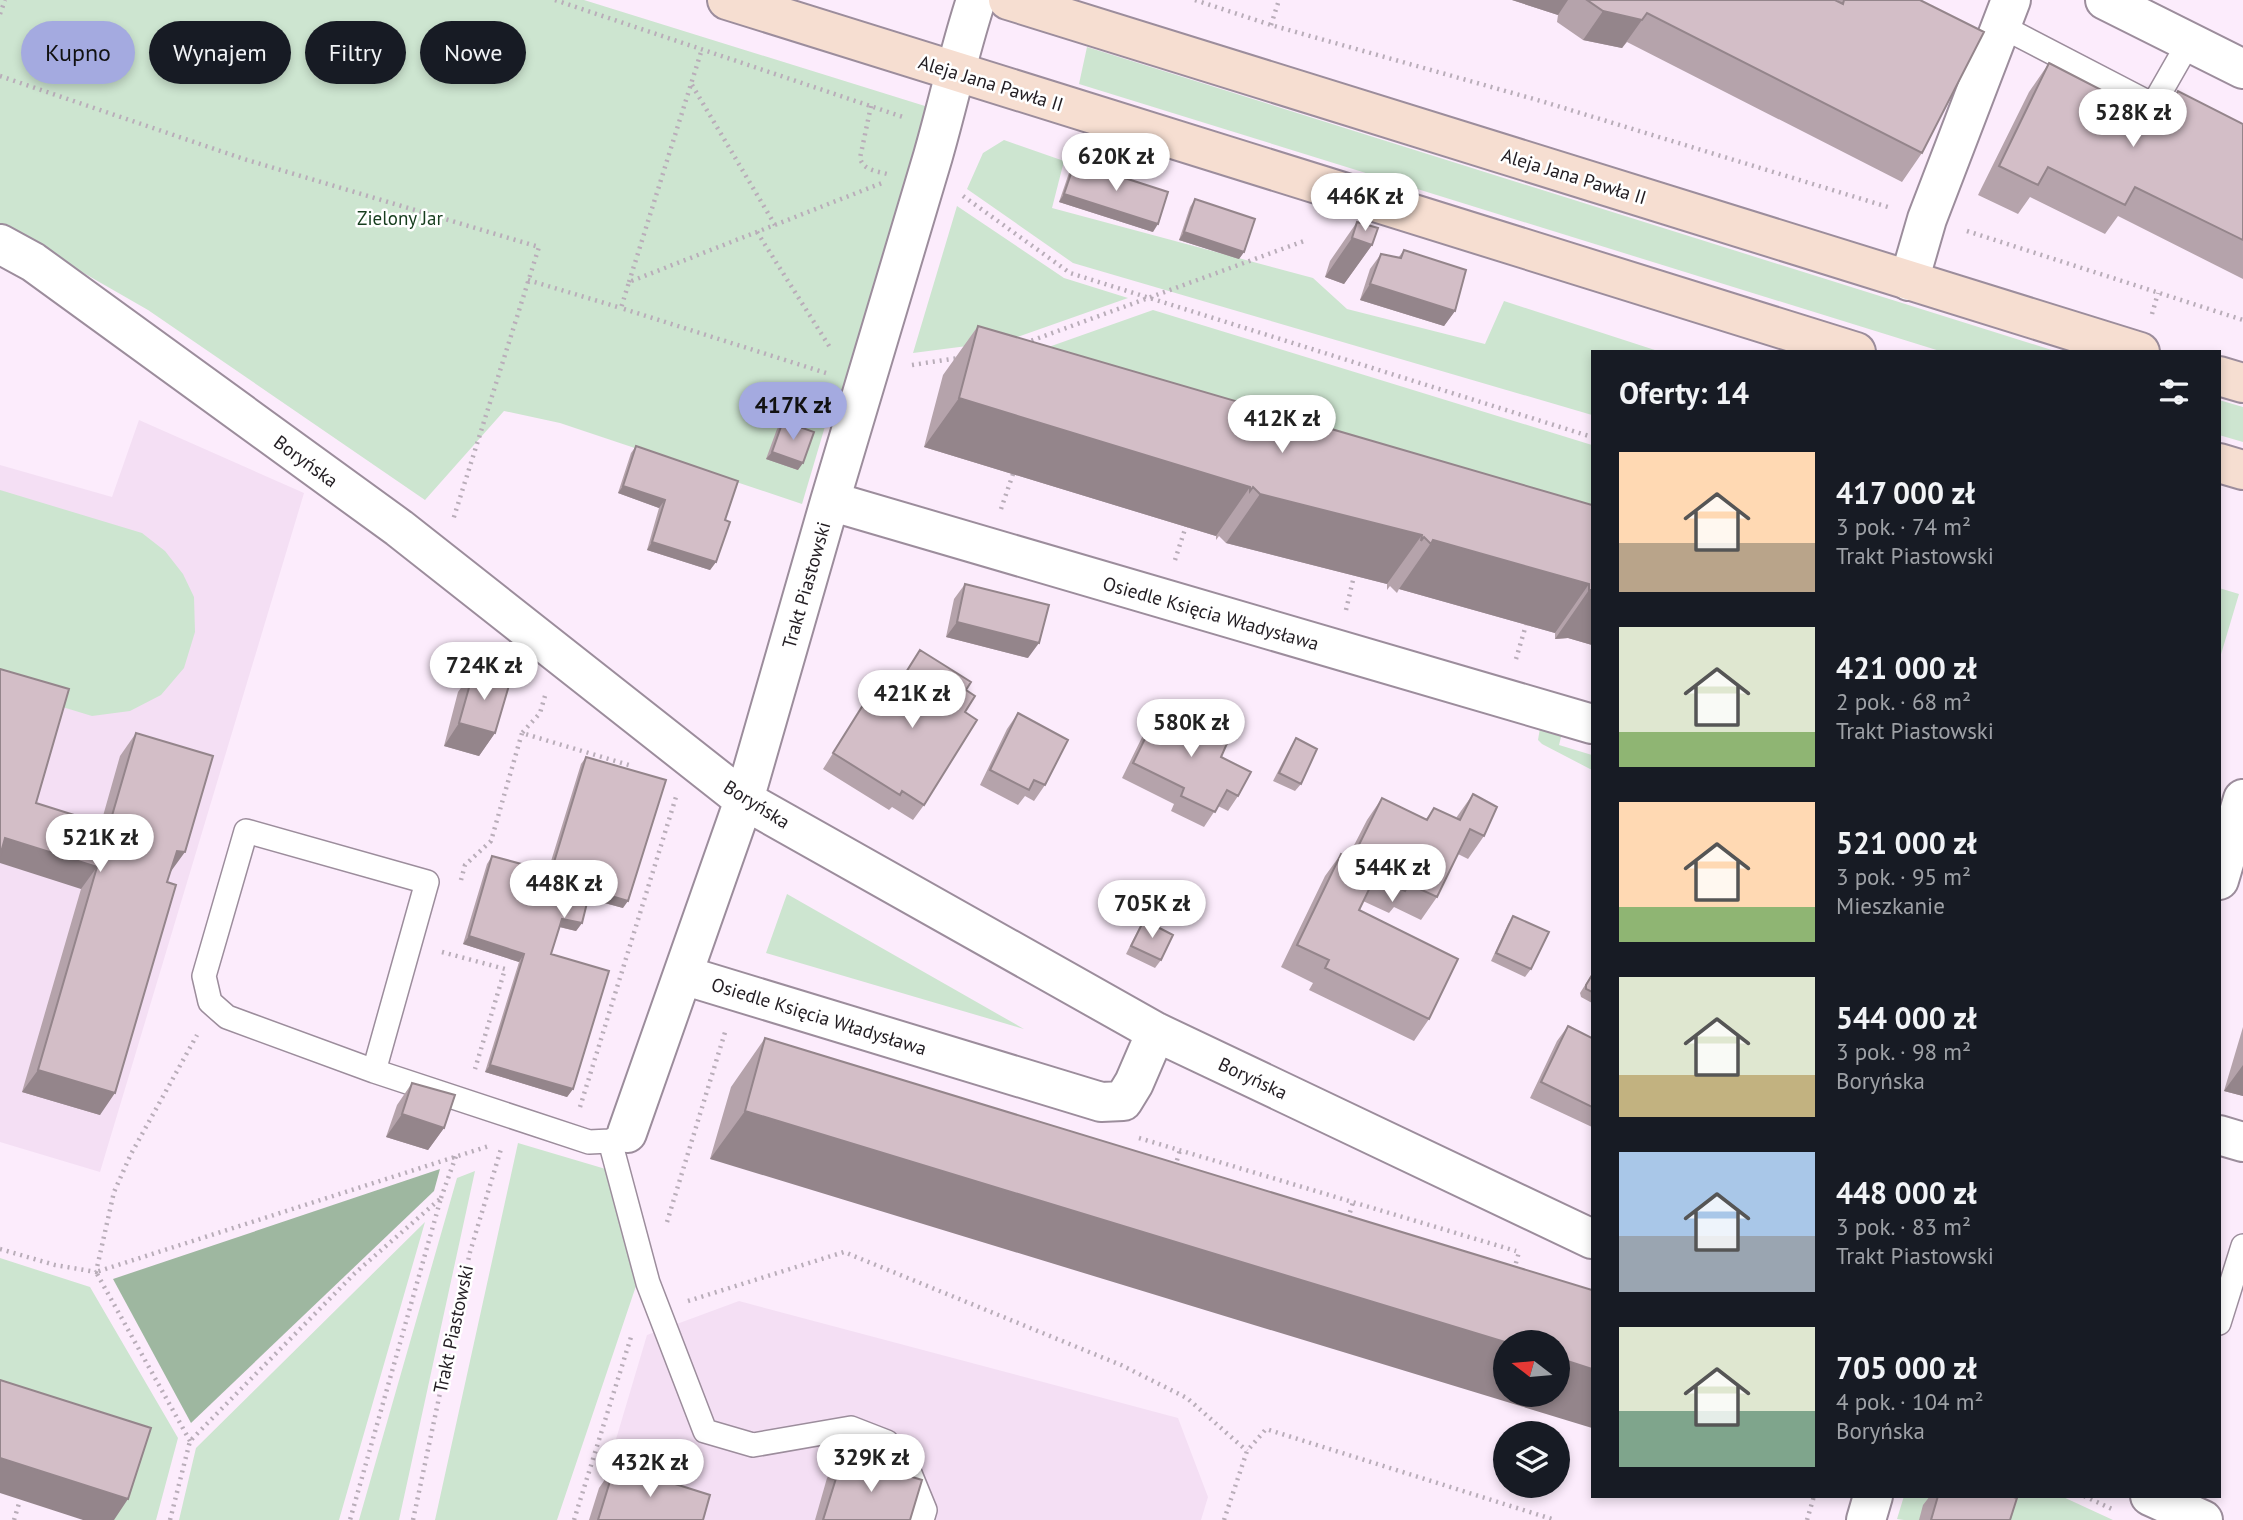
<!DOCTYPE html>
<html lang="pl">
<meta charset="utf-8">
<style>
body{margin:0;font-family:"PT Sans",sans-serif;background:#242831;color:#f1f3f6;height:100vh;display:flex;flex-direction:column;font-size:26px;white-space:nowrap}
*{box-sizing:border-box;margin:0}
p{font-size:23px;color:#9ea1a6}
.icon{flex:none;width:38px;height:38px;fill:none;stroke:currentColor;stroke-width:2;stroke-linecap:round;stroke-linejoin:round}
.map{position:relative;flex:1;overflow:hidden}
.details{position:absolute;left:1591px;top:350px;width:630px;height:1148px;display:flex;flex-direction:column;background:#171b24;border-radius:0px;box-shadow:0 4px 10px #0003}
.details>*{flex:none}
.guide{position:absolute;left:21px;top:21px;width:665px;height:63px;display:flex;gap:14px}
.needle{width:46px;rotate:286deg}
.tools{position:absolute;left:1493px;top:1330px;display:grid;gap:14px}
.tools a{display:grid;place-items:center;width:77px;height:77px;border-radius:50%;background:#171b24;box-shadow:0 4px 10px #0003;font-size:35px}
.price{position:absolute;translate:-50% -60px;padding:0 16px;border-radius:24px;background:#fff;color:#222;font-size:23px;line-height:46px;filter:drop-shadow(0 2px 4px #0008)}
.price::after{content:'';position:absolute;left:50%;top:42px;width:21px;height:16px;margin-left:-10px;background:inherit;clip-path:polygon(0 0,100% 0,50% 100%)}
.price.on{background:#a4aae0;color:#111}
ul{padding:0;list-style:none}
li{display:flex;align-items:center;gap:21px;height:175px;padding:0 28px}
li span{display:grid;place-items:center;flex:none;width:196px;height:140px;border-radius:0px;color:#555}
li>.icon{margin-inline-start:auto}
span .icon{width:84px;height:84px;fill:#fffc;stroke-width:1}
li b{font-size:30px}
h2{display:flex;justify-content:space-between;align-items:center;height:84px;padding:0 28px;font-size:30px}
.tag{padding:0 24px;border-radius:32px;background:#171b24;box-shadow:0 4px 10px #0003;font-size:24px;line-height:63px}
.tag.on{background:#a4aae0;color:#111}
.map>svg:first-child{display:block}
.built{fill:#f4dff4}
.green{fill:#cde5d0}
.forest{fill:#9eb7a0}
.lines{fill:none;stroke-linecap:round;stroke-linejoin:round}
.lane-casing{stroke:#9c8d9c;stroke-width:26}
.street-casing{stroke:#9c8d9c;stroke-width:42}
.secondary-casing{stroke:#9c8d9c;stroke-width:42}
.path{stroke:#b9adb9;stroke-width:4.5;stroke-dasharray:2 5;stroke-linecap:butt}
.lane{stroke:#fff;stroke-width:23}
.street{stroke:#fff;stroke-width:38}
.secondary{stroke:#f6ded1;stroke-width:38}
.wall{fill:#b5a3ab}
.shaded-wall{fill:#94858b}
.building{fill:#d3bec7;stroke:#94858b;stroke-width:2}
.labels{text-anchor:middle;stroke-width:5;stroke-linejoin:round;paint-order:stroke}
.street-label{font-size:19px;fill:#221d22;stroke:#fff}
.park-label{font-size:19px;fill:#153d1d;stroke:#fff}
</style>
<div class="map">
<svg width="2243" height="1520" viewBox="0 0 2243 1520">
<rect width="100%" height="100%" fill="#fcecfc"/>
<path class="built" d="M139 420 304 493 100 1172 0 1142V465L112 497Z
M739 1301 1178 1418 1208 1497 1201 1520H592L647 1335Z"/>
<path class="green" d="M0 0H584L941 111 858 386 826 423 802 504 560 423 504 411 425 500 148 310 0 225Z
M1087 47 2058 352H1943L1079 84Z
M1004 140 1064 161 1052 208 1313 278 1347 309 1485 344 1504 301 1661 352H1592V415L1073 263 967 189 983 153Z
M957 206 1064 278 1128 298 1006 341 913 353Z
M1153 310 1592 445V564L1026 355Z
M2219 400 2243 407V442L2219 435Z
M0 490 142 533 165 551 183 574 194 597 195 632 184 668 161 695 130 711 92 716 0 688Z
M2219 588 2239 594 2219 661Z
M1540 728 1562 733 1559 745 1592 755V770L1542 744 1538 740Z
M787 894 1024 1029 766 953Z
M518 1143 609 1170 638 1280 557 1520H435Z
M475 1171 399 1520H359L457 1178Z
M425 1222 339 1520H179L196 1448Z
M0 1258 90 1287 178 1438 156 1520H111L0 1415Z
M1904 1496H2061L2113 1520H1904L1897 1519Z"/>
<path class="forest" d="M440 1169 434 1191 191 1423 113 1279Z"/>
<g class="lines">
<defs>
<path id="lane" d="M2001 26 2153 105 2189 42
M374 1071 427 882 246 831 204 976 210 1002 227 1017 374 1071 589 1142 610 1141 627 1133
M610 1141 648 1283 705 1431 753 1445 851 1428 887 1442 909 1471 925 1510 922 1520
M2219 1323 2243 1246"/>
<path id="street" d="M2105 0 2243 69
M0 244 33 262 399 528 744 800 1156 1032 1592 1239
M1909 281 1927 219 2011 0
M830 501 1592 724
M2219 880 2243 799
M683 975 1101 1102 1123 1101 1134 1083 1156 1032
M627 1133 744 800 830 501 933 156C948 104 959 52 976 0
M2219 1135 2243 1142
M2150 1496 2203 1520
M1866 1520 1873 1496"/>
<path id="secondary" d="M727 0 1856 352
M1008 0 2140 352
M2219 376 2243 383
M2219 463 2243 470"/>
</defs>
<use href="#lane" class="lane-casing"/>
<use href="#street" class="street-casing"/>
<use href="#secondary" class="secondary-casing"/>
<path class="path" d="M555 0 903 117
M1195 0 1271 25 1541 101 1888 207
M0 14 5 0
M1271 25 1279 0
M0 76 247 160 539 247 453 520
M692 85 775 225
M871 106 860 158C863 170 876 171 887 174
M963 196 1070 273 1592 437
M1967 231 2243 320
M757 232 831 349
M528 280 621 308
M629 282 702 49
M2152 314 2158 293
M1025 343 1304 241
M912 365 958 358
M826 373 621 308 629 282 882 183
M1001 509 1013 474
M1175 560 1186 526
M1346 610 1354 576
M1516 659 1526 625
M545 696 540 713 522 733 632 766
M461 880 465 865 491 841 522 733
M442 952 505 969 475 1069
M580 1107 676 797
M1139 1138 1516 1251
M1175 1167 1180 1150
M441 1198 456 1156
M1348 1219 1353 1202
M667 1222 726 1029
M0 1249 55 1265 96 1272 114 1192 131 1154 197 1035
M1514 1270 1519 1252
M688 1301 844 1252 1121 1365 1187 1398 1247 1451
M190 1441 96 1272 489 1146
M2084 1496 2112 1509
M14 1520 20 1500
M170 1520 190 1441 355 1273 441 1198 350 1520
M413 1520 470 1252 501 1149
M574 1520 631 1337
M1224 1520 1247 1451 1266 1429 1555 1520
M1807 1520 1814 1496"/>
<use href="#lane" class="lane"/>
<use href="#street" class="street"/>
<use href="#secondary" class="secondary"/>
</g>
<path class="wall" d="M1512 0H1835L1838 1V0H1920L1922 153 1902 182 1627 42 1622 48 1583 40 1557 22 1558 15Z
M2049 63 2158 119 2178 91 2243 124V279L2118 216 2105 234 2030 197 2018 214 1978 195 2029 92Z
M1075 162 1153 232 1059 202 1070 170Z
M1195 199 1244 252 1239 259 1179 240 1190 207Z
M1357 222 1372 245 1344 284 1325 277 1330 261Z
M1404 250 1455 311 1444 326 1360 300 1370 269 1381 254 1398 258Z
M978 326 1592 505V645L1568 638 1555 639V633L1399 589 1397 593 1390 586 1387 590V584L1226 543 1219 536 1216 540V536L924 447 943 375Z
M783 421 798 470 766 459 777 429Z
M636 446 725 520 716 562 710 570 647 550 659 508 618 493 631 453Z
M965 584 1028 658 946 637 954 599Z
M920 650 966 690 965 712 924 805 913 820 892 807 889 810 823 769 865 702 880 711Z
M474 670 495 733 479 756 444 746 458 692Z
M1161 706 1221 757 1238 796 1228 811 1218 806 1204 827 1171 811 1174 804 1122 778 1150 721Z
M1018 713 1045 785 1034 801 1025 796 1018 805 980 785 1007 729Z
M136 733 169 874 100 1115 22 1092 81 889 36 803 101 823 120 756Z
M1296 738 1301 784 1295 791 1273 781 1291 746Z
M586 757 623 908 583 897 582 923 576 931 559 927 551 954 573 1089 567 1097 485 1072 519 962 463 944 487 864 492 856 548 871 581 764Z
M1473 794 1484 836 1468 859 1458 854 1437 897 1421 920 1394 907 1389 913 1363 901 1359 910 1429 1019 1414 1041 1309 990 1313 983 1281 967 1325 876 1341 854 1348 857 1367 820 1382 798 1426 819 1434 808 1456 818Z
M1513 916 1531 969 1525 977 1491 961 1508 924Z
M1144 920 1161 960 1155 968 1126 954 1139 928Z
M1592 974V1003L1581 997 1580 993Z
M1568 1026 1592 1038V1127L1530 1098 1557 1041Z
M2243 1027V1096L2224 1091Z
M765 1038 1592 1290 710 1159 731 1087Z
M412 1083 444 1128 428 1150 386 1137 397 1105Z
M843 1456 910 1520H815L827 1478Z
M615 1465 703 1520H589L599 1488Z
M1930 1496H2010V1520H1919L1923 1505Z"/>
<path class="shaded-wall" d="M1512 0H1568L1558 15Z
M1603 11 1647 13 1622 48 1583 40Z
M1064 194 1158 224 1153 232 1059 202Z
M1184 232 1244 252 1239 259 1179 240Z
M1352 238 1372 245 1344 284 1325 277Z
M1370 284 1455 311 1444 326 1360 300Z
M959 398 1250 487 1216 536 924 447Z
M772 452 803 463 798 470 766 459Z
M623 486 665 500 659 508 618 493Z
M1260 494 1422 535 1387 584 1226 543Z
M1433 540 1589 584 1555 633 1399 589Z
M652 542 716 562 710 570 647 550Z
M1589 590H1592V645L1568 638 1555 639Z
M957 622 1039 643 1028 658 946 637Z
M459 723 495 733 479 756 444 746Z
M5 838 97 867 81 889 0 863V845Z
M177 851 185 852 169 874Z
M574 885 628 901 623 908 568 893Z
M562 919 582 923 576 931 556 926Z
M469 936 524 954 519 962 463 944Z
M490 1065 573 1089 567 1097 485 1072Z
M2243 1065V1096L2224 1091Z
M38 1070 115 1093 100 1115 22 1092Z
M745 1111 1505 1342V1395H1558V1358L1592 1369V1428L710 1159Z
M402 1114 444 1128 428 1150 386 1137Z
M0 1458 128 1499 114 1520H83L0 1493Z"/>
<path class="building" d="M1587 0H1835L1843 4 1844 0H1920L1984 32 1922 153 1647 13 1642 20 1603 11Z
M2049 63 2163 122 2178 91 2243 124V240L2135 187 2125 205 2048 167 2038 185 1999 166Z
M1075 162 1168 192 1158 224 1064 194Z
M1195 199 1255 219 1244 252 1184 232Z
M1357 222 1378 228 1372 245 1352 238Z
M1404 250 1466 270 1455 311 1370 284 1381 254 1401 258Z
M978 326 1592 505V590H1589V584L1433 540 1431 544 1424 537 1421 541 1422 535 1260 494 1253 487 1250 491V487L959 398Z
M783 421 814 432 803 463 772 452Z
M636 446 738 481 725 520 730 522 716 562 652 542 665 500 623 486Z
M965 584 1049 605 1039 643 957 622Z
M920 650 971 682 966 690 975 696 965 712 977 720 924 805 902 791 900 795 833 753 865 702 881 712Z
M0 669 69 689 36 803 109 826 136 733 213 756 185 852 177 851 167 882 176 885 115 1093 38 1070 97 867 5 838 0 856Z
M474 670 510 682 495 733 459 723Z
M1161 706 1229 739 1221 757 1251 772 1238 796 1227 790 1215 812 1181 796 1184 788 1133 763Z
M1018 713 1068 740 1045 785 1034 780 1029 790 990 770Z
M1296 738 1317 749 1301 784 1279 773Z
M586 757 666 780 628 901 574 885 570 893 588 899 582 923 562 919 551 954 609 971 573 1089 490 1065 524 954 469 936 492 856 551 872Z
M1473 794 1497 807 1484 836 1470 829 1437 897 1409 884 1405 891 1375 877 1359 910 1458 959 1429 1019 1325 968 1329 960 1297 945 1341 854 1352 859 1382 798 1427 820 1434 808 1460 820Z
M1513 916 1549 932 1531 969 1496 953Z
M1144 920 1173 935 1161 960 1131 946Z
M1592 975V992L1586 989V985Z
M1568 1026 1592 1038V1107L1541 1082Z
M765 1038 1592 1290V1369L1558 1358V1342H1505L745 1111Z
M412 1083 455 1095 444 1128 402 1114Z
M0 1380 151 1428 128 1499 0 1458Z
M843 1456 922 1480 910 1520H823Z
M615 1465 710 1495 703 1520H598Z
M1938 1496H2010L2017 1498 2010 1520H1931Z"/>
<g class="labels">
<g class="street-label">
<text transform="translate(991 83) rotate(17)" y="7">Aleja Jana Pawła II</text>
<text transform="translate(1574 176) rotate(17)" y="7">Aleja Jana Pawła II</text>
<text transform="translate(306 461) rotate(36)" y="7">Boryńska</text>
<text transform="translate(806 585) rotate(-74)" y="7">Trakt Piastowski</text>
<text transform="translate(1211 613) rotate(16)" y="7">Osiedle Księcia Władysława</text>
<text transform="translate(757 804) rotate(32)" y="7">Boryńska</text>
<text transform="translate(819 1016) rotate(17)" y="7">Osiedle Księcia Władysława</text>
<text transform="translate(1253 1078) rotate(25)" y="7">Boryńska</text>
<text transform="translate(453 1329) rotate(-78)" y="7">Trakt Piastowski</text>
</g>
<g class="park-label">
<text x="400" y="225">Zielony Jar</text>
</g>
</g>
</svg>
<div class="tools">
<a><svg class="needle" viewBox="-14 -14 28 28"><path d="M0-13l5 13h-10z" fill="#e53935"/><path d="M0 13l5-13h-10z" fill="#9ea1a6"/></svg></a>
<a><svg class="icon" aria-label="layers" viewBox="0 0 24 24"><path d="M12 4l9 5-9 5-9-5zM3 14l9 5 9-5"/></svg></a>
</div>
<b class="price" style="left:2133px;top:149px">528K zł</b>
<b class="price" style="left:1116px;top:193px">620K zł</b>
<b class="price" style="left:1365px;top:233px">446K zł</b>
<b class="price on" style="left:793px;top:442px">417K zł</b>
<b class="price" style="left:1282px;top:455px">412K zł</b>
<b class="price" style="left:484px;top:702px">724K zł</b>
<b class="price" style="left:912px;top:730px">421K zł</b>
<b class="price" style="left:1191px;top:759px">580K zł</b>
<b class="price" style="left:100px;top:874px">521K zł</b>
<b class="price" style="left:1392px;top:904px">544K zł</b>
<b class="price" style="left:564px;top:920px">448K zł</b>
<b class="price" style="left:1152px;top:940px">705K zł</b>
<b class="price" style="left:871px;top:1494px">329K zł</b>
<b class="price" style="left:650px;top:1499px">432K zł</b>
<div class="guide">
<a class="tag on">Kupno</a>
<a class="tag">Wynajem</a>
<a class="tag">Filtry</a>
<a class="tag">Nowe</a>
</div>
<section class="details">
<h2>Oferty: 14<svg class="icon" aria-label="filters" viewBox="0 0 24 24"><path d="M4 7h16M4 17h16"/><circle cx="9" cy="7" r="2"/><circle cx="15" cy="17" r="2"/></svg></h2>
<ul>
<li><span style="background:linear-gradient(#ffd9b3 65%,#b9a48a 0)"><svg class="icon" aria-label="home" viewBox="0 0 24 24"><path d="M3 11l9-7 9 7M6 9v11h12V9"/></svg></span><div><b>417 000 zł</b><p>3 pok. · 74 m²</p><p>Trakt Piastowski</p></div></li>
<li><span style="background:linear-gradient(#dfe7d0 75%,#8fb573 0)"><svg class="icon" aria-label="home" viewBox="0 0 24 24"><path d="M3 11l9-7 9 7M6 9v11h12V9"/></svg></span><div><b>421 000 zł</b><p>2 pok. · 68 m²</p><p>Trakt Piastowski</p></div></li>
<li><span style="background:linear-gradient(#ffd9b3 75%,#8fb573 0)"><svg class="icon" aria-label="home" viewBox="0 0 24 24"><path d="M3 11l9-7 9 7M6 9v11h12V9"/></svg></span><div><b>521 000 zł</b><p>3 pok. · 95 m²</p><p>Mieszkanie</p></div></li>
<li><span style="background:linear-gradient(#dfe7d0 70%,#c2b280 0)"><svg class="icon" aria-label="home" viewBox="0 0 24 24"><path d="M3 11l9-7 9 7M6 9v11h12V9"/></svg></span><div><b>544 000 zł</b><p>3 pok. · 98 m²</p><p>Boryńska</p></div></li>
<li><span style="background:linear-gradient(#a9c7e8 60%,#9aa5b1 0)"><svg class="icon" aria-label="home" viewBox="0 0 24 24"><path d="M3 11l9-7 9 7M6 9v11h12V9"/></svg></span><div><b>448 000 zł</b><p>3 pok. · 83 m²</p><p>Trakt Piastowski</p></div></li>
<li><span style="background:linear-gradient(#dfe7d0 60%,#7fa58c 0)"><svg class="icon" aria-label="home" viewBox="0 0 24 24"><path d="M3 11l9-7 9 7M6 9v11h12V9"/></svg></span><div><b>705 000 zł</b><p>4 pok. · 104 m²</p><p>Boryńska</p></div></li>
</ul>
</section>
</div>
